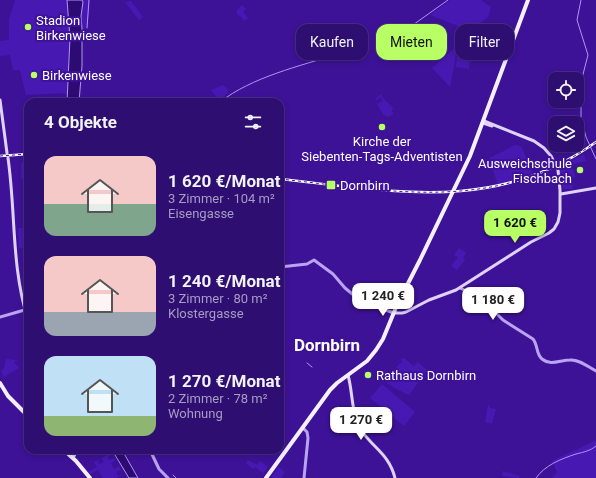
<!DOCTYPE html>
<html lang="de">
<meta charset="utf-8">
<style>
body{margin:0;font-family:Roboto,sans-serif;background:#3a1c79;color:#f1f3f6;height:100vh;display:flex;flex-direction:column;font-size:15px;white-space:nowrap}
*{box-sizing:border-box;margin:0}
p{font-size:13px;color:#a79cc3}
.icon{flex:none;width:22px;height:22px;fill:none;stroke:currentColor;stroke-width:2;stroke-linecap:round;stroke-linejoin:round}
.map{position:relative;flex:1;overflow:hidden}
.sheet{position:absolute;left:24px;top:98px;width:260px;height:356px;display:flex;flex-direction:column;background:#2e0e71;border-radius:12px;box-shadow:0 2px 6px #0003,0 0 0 1px #492e84}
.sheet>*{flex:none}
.top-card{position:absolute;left:296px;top:24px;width:240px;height:36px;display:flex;gap:8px}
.tools{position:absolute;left:548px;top:72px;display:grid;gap:8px}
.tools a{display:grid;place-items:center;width:36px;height:36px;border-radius:8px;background:#2e0e71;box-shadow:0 2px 6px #0003,0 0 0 1px #492e84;font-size:20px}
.price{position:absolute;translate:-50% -34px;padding:0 9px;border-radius:8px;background:#fff;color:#222;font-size:13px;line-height:26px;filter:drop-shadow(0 1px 2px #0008)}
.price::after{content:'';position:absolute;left:50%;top:24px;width:12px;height:9px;margin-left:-6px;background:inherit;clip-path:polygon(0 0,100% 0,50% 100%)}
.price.selected{background:#b7ff65;color:#111}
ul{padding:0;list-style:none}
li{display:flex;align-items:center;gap:12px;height:100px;padding:0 20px}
li span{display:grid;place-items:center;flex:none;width:112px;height:80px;border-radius:12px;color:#555}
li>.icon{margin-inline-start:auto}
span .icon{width:48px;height:48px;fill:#fffc;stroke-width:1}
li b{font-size:17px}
h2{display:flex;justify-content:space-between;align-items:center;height:48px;padding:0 20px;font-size:17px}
.tag{padding:0 14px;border-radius:12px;background:#2e0e71;box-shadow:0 2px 6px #0003,0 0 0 1px #492e84;font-size:14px;line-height:36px}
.tag.selected{background:#b7ff65;color:#111}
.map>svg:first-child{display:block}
.green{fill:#4819b2}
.water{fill:#2d0b73;stroke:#b194f7}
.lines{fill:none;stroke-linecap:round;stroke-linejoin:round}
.stream{stroke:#b194f7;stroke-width:1}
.tertiary{stroke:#bba3f3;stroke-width:3}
.secondary{stroke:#e0d2fd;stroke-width:3}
.primary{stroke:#f5efff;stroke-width:4}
.rail-casing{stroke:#fff;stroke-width:2.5}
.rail{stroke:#3d1297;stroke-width:1;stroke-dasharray:3;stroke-linecap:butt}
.poi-dot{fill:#b7ff65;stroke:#3d1297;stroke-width:1.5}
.labels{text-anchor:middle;stroke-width:4;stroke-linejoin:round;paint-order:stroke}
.poi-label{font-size:13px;fill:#fff;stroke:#3d1297;text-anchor:start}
.district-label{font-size:17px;font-weight:bold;fill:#fff;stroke:#3d1297}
</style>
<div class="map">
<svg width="596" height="478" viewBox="0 0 596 478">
<rect width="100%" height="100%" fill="#3d1297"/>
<path class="green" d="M15 0H67L70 38 67 94 62 93 26 95 20 70H13L10 55 0 56V41L9 40V20Z
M82 0H90C89 9 89 19 86 28L82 29 81 16Z
M450 0H481L491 7 488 17 471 31 430 15Z
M131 1 143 17 139 20 125 2Z
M242 5 246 9 243 12 248 18 244 21 240 15 238 16 236 11Z
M467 38 472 43 469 69 456 67 458 45Z
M457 46 454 66 450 87 432 68Z
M223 85 229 90 227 91 228 93 219 100 211 90Z
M381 94 383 98 395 110 392 109V112L394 113 391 116 387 117 383 114 377 104 383 101 381 97 376 100 375 99Z
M515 145 520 146 522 148 533 173 498 185 489 158 502 152Z
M584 154 586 161 572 164 575 177 571 179 573 187 572 189H563L558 167Z
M23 162H28V180H23L21 178V163Z
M18 228H28V248H19Z
M459 248 466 253 463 258 465 260 457 270 451 266 458 257 454 255Z
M404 358 414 366 418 362 427 370 409 395 394 388 377 375 380 370 383 372 385 369 388 374 397 373 396 368 399 364 402 363 401 359Z
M6 359 17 360 14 362 19 368 4 377 1 371 4 368Z
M382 384 415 412 404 426 370 398Z
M488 405 490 406 489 408 496 409 492 424 485 422 484 427Z
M596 440V478H552L557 472 552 461C567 453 582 448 596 440Z
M110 454 111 455 108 457 109 460 114 458 115 461 111 463 114 469 119 466 121 470 116 472 118 476 124 474 116 478H103L98 470 90 474 88 472 97 467 94 462 100 459 98 462 99 464 104 462 101 458Z
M248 460 257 465 260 461 268 467 263 473 255 467 253 469 246 463Z
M279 467 285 472 281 478H271Z
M503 471 519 476V478L502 476Z"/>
<path class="water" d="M67 0H82L83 2 81 16 82 29V66L79 102H67L70 38Z
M112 450H122L138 478H129Z"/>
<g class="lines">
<path class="stream" d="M581 0 577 20 588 55 581 82V117L586 137 596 159
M410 27 448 0
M87 28 89 0
M220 102C252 77 300 66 338 54
M307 363 312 367
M167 450V451
M173 475 176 478
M536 478C545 465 561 459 576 454 584 452 590 451 596 446"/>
<path class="tertiary" d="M280 267 307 264 314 260 333 274 345 288 356 297 369 304 394 313
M460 288 481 298 503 320 533 339C538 345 536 354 542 359 551 366 560 360 570 360 579 359 588 367 596 371
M0 317 28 309
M303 428 307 432 308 438 304 478
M150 450 159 469 168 478"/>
<path class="secondary" d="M0 100 7 153
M483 123 492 126
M8 158C16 214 11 266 28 320
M561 194 596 188
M394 313H402L406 312 429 300 456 290 531 242 549 233 554 229 558 222 560 213V190L558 170 551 156 544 148 534 141 484 121
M348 375C353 393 351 413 361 430 373 448 389 454 395 478
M73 458 75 454 74 450"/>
<path class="primary" d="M0 383 8 396 28 416
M64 450 76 461 90 478
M266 478 330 390 337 383 367 361 376 350 383 339 397 305 420 260 470 156 528 0"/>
<defs>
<path id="rail" d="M0 156 28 154
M280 179C393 191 496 214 596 142"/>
</defs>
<use href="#rail" class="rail-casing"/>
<use href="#rail" class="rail"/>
</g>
<g class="poi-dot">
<circle cx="28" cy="27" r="4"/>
<circle cx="34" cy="75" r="4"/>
<circle cx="382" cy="127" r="4"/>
<circle cx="580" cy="170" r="4"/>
<rect x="326" y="180" width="10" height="10" rx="2"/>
<circle cx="368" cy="375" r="4"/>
</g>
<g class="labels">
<g class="poi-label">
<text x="36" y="25">Stadion<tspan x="36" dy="15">Birkenwiese</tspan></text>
<text x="42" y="80">Birkenwiese</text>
<text x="382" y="146" text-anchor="middle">Kirche der<tspan x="382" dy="15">Siebenten-Tags-Adventisten</tspan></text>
<text x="572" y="168" text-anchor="end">Ausweichschule<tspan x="572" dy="15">Fischbach</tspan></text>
<text x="340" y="190">Dornbirn</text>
<text x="376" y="380">Rathaus Dornbirn</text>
</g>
<g class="district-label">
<text x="327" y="351">Dornbirn</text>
</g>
</g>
</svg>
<div class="tools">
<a><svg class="icon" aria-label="locate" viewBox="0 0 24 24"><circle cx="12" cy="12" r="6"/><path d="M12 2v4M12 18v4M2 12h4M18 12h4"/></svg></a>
<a><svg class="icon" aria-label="layers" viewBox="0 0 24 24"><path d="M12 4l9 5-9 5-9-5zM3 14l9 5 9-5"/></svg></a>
</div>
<b class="price selected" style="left:515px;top:244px">1 620 €</b>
<b class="price" style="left:383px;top:317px">1 240 €</b>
<b class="price" style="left:493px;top:321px">1 180 €</b>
<b class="price" style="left:361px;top:441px">1 270 €</b>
<div class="top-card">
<a class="tag">Kaufen</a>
<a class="tag selected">Mieten</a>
<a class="tag">Filter</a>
</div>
<section class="sheet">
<h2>4 Objekte<svg class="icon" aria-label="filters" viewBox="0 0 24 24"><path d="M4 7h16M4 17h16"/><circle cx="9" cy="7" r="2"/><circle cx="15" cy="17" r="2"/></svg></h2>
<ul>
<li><span style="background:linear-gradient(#f6c9c9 60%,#7fa58c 0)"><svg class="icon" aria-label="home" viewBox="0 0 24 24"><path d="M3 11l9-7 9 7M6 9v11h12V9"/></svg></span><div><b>1 620 €/Monat</b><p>3 Zimmer · 104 m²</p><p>Eisengasse</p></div></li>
<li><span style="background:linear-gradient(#f6c9c9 70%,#9aa5b1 0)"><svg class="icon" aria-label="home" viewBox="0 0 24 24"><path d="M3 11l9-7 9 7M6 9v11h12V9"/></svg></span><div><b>1 240 €/Monat</b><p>3 Zimmer · 80 m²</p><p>Klostergasse</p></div></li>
<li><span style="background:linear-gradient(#bfe0f5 75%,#8fb573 0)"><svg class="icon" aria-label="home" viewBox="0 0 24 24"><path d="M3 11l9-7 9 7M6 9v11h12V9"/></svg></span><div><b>1 270 €/Monat</b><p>2 Zimmer · 78 m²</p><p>Wohnung</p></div></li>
</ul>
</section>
</div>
